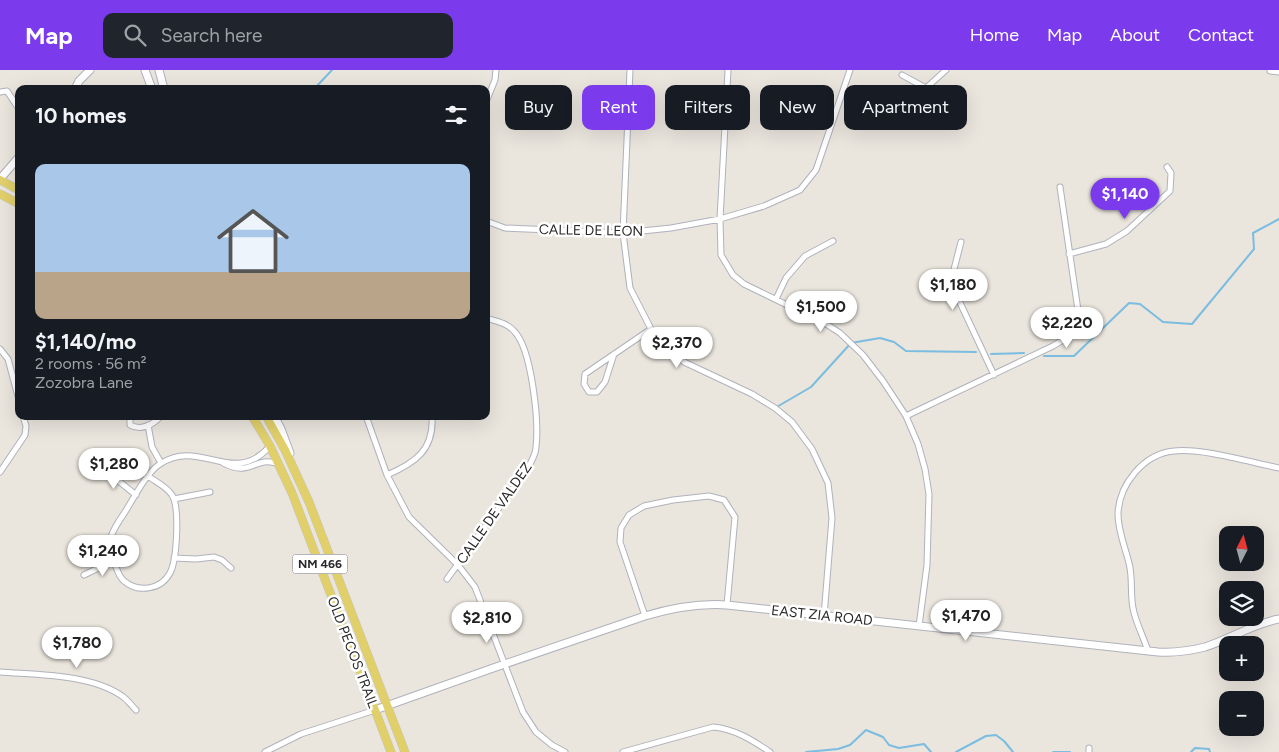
<!DOCTYPE html>
<meta charset="utf-8">
<style>
body{margin:0;font-family:Figtree,sans-serif;background:#20242c;color:#f1f3f6;height:100vh;display:flex;flex-direction:column;font-size:19px;white-space:nowrap}
*{box-sizing:border-box;margin:0}
p{font-size:16px;color:#9ea1a6}
.icon{flex:none;width:28px;height:28px;fill:none;stroke:currentColor;stroke-width:2;stroke-linecap:round;stroke-linejoin:round}
.map{position:relative;flex:1;overflow:hidden}
.side{position:absolute;left:15px;top:15px;width:475px;height:335px;display:flex;flex-direction:column;background:#171b24;border-radius:10px;box-shadow:0 5px 20px #0002}
.side>*{flex:none}
.top-card{position:absolute;left:505px;top:15px;width:475px;height:45px;display:flex;gap:10px}
.needle{width:32px;rotate:6deg}
.fabs{position:absolute;left:1219px;top:456px;display:grid;gap:10px}
.fabs a{display:grid;place-items:center;width:45px;height:45px;border-radius:10px;background:#171b24;box-shadow:0 5px 20px #0002;font-size:25px}
.price{position:absolute;translate:-50% -42px;padding:0 11px;border-radius:18px;background:#fff;color:#222;font-size:16px;line-height:32px;filter:drop-shadow(0 1px 2px #0008)}
.price::after{content:'';position:absolute;left:50%;top:30px;width:15px;height:11px;margin-left:-8px;background:inherit;clip-path:polygon(0 0,100% 0,50% 100%)}
.price.current{background:#7c3aed;color:#fff}
ul{padding:0;list-style:none}
li{display:grid;align-content:center;gap:10px;height:265px;padding:0 20px}
li+li{border-top:1px solid #363941}
li span{display:grid;place-items:center;height:155px;border-radius:10px;color:#555}
li>.icon{margin-inline-start:auto}
span .icon{width:90px;height:90px;fill:#fffc;stroke-width:1}
li b{font-size:21px}
h2{display:flex;justify-content:space-between;align-items:center;height:60px;padding:0 20px;font-size:21px}
.pill{padding:0 18px;border-radius:10px;background:#171b24;box-shadow:0 5px 20px #0002;font-size:18px;line-height:45px}
.pill.current{background:#7c3aed;color:#fff}
header{display:flex;align-items:center;gap:30px;box-sizing:border-box;height:70px;padding:0 25px;background:#7c3aed;color:#fff}
header strong{font-size:24px}
nav{display:flex;gap:28px;margin-inline-start:auto;font-size:18px}
.search{width:350px;height:45px;background:#20242c;display:flex;align-items:center;gap:12px;box-sizing:border-box;padding:0 18px;border-radius:10px;color:#9ea1a6;font-size:19px}
.map>svg:first-child{display:block}
.lines{fill:none;stroke-linecap:round;stroke-linejoin:round}
.stream{stroke:#7abde1;stroke-width:2}
.street-casing{stroke:#b0b2bc;stroke-width:7}
.secondary-casing{stroke:#b0b2bc;stroke-width:9}
.primary-casing{stroke:#c3c3c3;stroke-width:9}
.street{stroke:#fff;stroke-width:5}
.secondary{stroke:#fff;stroke-width:7}
.primary{stroke:#e1d06a;stroke-width:8}
.labels{text-anchor:middle;stroke-width:5;stroke-linejoin:round;paint-order:stroke}
.shield{fill:#fff;stroke:#696969;stroke-width:1}
.shield-label{font-size:12px;font-weight:bold;fill:#292929}
.street-label{font-size:14px;fill:#292929;stroke:#fff}
</style>
<header>
<strong>Map</strong>
<div class="search"><svg class="icon" aria-label="search" viewBox="0 0 24 24"><circle cx="10" cy="10" r="6"/><path d="M15 15l6 6"/></svg>Search here</div>
<nav><a>Home</a><a>Map</a><a>About</a><a>Contact</a></nav>
</header>
<div class="map">
<svg width="1279" height="682" viewBox="0 0 1279 682">
<rect width="100%" height="100%" fill="#eae5dd"/>
<g class="lines">
<path class="stream" d="M314 19 332 0
M991 284 1024 283
M1044 286H1074L1129 233 1140 234 1163 252 1192 254 1254 179 1253 163 1279 149
M775 338 811 317 851 273 880 268 894 272 906 281 976 282
M806 682 838 679 850 675 866 660 883 667 889 675 899 678 924 674 931 682
M956 682 986 666 996 665 1004 671 1013 682
M1053 682H1070
M1191 682 1195 678 1209 679 1210 682"/>
<defs>
<path id="street" d="M630 0 623 163 630 218 651 259 684 292 752 324 775 338 792 352 812 379 828 413 832 448 824 546
M728 0 720 149 721 185 733 205 744 214 826 254 840 263 863 285 883 311 906 346 918 374 925 399 929 424 927 495 919 556
M1270 1 1279 2
M902 5 926 18 946 0
M0 22 7 21 19 39
M486 32 495 10 496 0
M486 151 505 158 623 163 671 158 720 149 764 136 800 120 816 100 850 0
M961 172 952 207 955 222 994 305
M1069 184 1106 174 1127 161 1170 121 1171 103 1167 97
M776 229 786 208 805 186 833 171
M0 279 8 289 19 330
M614 284 605 312 597 322H589L584 314 585 304 651 259
M130 346V355C141 361 153 355 161 346
M366 346 387 405 409 447 458 495 475 517 523 642 536 662 552 675 565 682
M906 346 1053 276 1071 265 1079 247 1060 117
M148 355 152 377 161 393
M223 393C252 408 254 385 278 394
M105 400 136 425
M0 402 25 365 26 356 23 346
M387 405C415 393 434 380 432 347
M148 406C156 412 167 417 172 425 180 437 177 490 170 503 161 520 138 523 124 511 119 507 117 500 115 494 104 472 112 461 125 442 134 428 146 403 160 394 200 367 234 418 270 376
M174 429 210 422
M174 488 196 489 214 487 222 490 231 498
M84 505 113 491
M447 509 528 398C531 392 536 384 536 377 539 352 532 279 514 261 507 253 496 251 486 248
M645 546 620 472 621 458 629 445 644 436 673 430 709 426 724 430 735 447 727 535
M1148 581C1144 568 1135 551 1133 538 1130 523 1133 508 1129 493 1125 477 1118 461 1118 444 1119 415 1143 384 1174 381 1203 378 1249 392 1279 398
M0 602C38 605 90 604 122 626 127 629 131 635 136 640
M265 682 301 664 375 640
M623 682 713 657C735 659 752 670 770 682
M1089 682V678"/>
<path id="secondary" d="M145 0 152 19
M159 0 164 19
M75 19 79 11 90 0
M0 109 19 87
M274 346 281 359 290 383
M375 640 496 597 645 546C672 538 698 533 727 535L1158 582C1174 583 1189 581 1205 577 1230 569 1253 554 1279 549"/>
<path id="primary" d="M0 110 19 120
M0 124 19 134
M252 346 270 376 292 423 391 682
M266 346 285 380 309 432 405 682"/>
</defs>
<use href="#street" class="street-casing"/>
<use href="#secondary" class="secondary-casing"/>
<use href="#primary" class="primary-casing"/>
<use href="#street" class="street"/>
<use href="#secondary" class="secondary"/>
<use href="#primary" class="primary"/>
</g>
<g class="labels">
<rect class="shield" x="292.5" y="484.5" width="55" height="19" rx="4"/>
<g class="shield-label">
<text x="320" y="498">NM 466</text>
</g>
<g class="street-label">
<text transform="translate(591 160) rotate(1)" y="5">CALLE DE LEON</text>
<text transform="translate(494 443) rotate(-55)" y="5">CALLE DE VALDEZ</text>
<text transform="translate(822 545) rotate(6)" y="5">EAST ZIA ROAD</text>
<text transform="translate(353 582) rotate(69)" y="5">OLD PECOS TRAIL</text>
</g>
</g>
</svg>
<div class="fabs">
<a><svg class="needle" viewBox="-14 -14 28 28"><path d="M0-13l5 13h-10z" fill="#e53935"/><path d="M0 13l5-13h-10z" fill="#9ea1a6"/></svg></a>
<a><svg class="icon" aria-label="layers" viewBox="0 0 24 24"><path d="M12 4l9 5-9 5-9-5zM3 14l9 5 9-5"/></svg></a>
<a>+</a>
<a>−</a>
</div>
<b class="price current" style="left:1125px;top:150px">$1,140</b>
<b class="price" style="left:953px;top:241px">$1,180</b>
<b class="price" style="left:821px;top:263px">$1,500</b>
<b class="price" style="left:1067px;top:279px">$2,220</b>
<b class="price" style="left:677px;top:299px">$2,370</b>
<b class="price" style="left:114px;top:420px">$1,280</b>
<b class="price" style="left:103px;top:507px">$1,240</b>
<b class="price" style="left:966px;top:572px">$1,470</b>
<b class="price" style="left:487px;top:574px">$2,810</b>
<b class="price" style="left:77px;top:599px">$1,780</b>
<div class="top-card">
<a class="pill">Buy</a>
<a class="pill current">Rent</a>
<a class="pill">Filters</a>
<a class="pill">New</a>
<a class="pill">Apartment</a>
</div>
<section class="side">
<h2>10 homes<svg class="icon" aria-label="filters" viewBox="0 0 24 24"><path d="M4 7h16M4 17h16"/><circle cx="9" cy="7" r="2"/><circle cx="15" cy="17" r="2"/></svg></h2>
<ul>
<li><span style="background:linear-gradient(#a9c7e8 70%,#b9a48a 0)"><svg class="icon" aria-label="home" viewBox="0 0 24 24"><path d="M3 11l9-7 9 7M6 9v11h12V9"/></svg></span><div><b>$1,140/mo</b><p>2 rooms · 56 m²</p><p>Zozobra Lane</p></div></li>
</ul>
</section>
</div>
